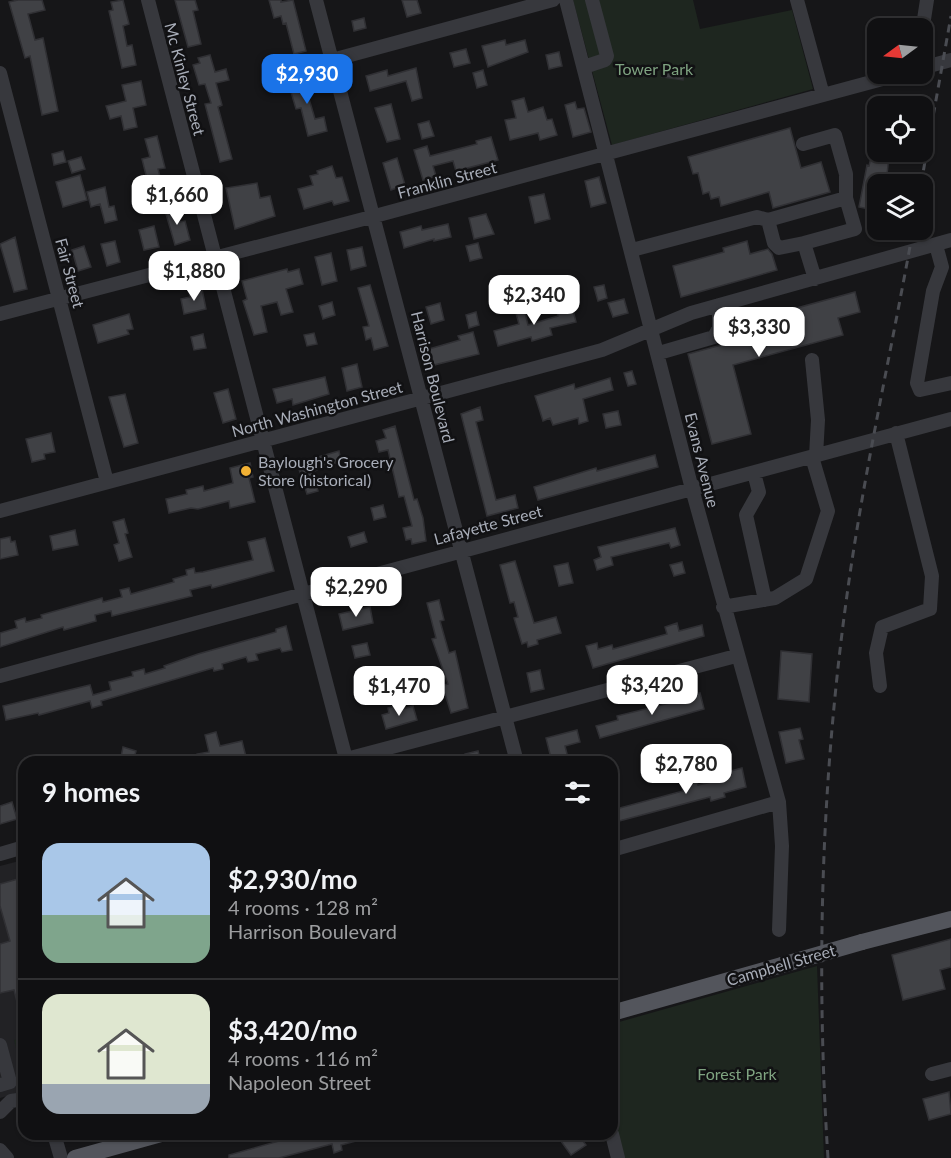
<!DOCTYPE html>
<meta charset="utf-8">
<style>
body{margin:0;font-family:Lato,sans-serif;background:#1e1e20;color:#f1f3f6;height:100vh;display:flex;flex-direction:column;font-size:22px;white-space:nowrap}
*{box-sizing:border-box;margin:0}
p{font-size:20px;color:#9c9d9f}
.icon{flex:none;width:33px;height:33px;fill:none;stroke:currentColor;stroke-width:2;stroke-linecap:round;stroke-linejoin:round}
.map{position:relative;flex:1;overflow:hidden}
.side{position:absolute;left:18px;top:756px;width:600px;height:384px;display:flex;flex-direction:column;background:#101012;border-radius:18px;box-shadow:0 2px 4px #0004,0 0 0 2px #303032}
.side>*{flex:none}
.needle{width:39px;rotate:255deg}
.fabs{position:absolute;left:867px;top:18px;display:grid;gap:12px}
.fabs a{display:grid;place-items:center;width:66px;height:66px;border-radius:12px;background:#101012;box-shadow:0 2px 4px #0004,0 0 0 2px #303032;font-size:30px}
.price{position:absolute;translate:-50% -51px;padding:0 14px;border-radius:12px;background:#fff;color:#222;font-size:20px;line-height:39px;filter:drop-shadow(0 2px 3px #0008)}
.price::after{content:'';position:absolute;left:50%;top:36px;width:18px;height:14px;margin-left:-9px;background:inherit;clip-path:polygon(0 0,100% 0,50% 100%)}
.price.active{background:#1a73e8;color:#fff}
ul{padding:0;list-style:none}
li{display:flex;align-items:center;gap:18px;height:150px;padding:0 24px}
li+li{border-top:2px solid #303032}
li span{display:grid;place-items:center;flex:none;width:168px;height:120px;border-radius:18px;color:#555}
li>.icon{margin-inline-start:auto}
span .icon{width:72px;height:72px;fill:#fffc;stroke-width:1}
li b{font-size:26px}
h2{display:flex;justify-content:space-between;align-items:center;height:72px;padding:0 24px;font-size:26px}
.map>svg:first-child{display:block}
.built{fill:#222225}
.green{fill:#1e261f}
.building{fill:#404145;stroke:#303034;stroke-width:1.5}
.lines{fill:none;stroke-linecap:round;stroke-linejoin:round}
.minor{stroke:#37383d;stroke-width:14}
.major{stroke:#53555c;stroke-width:16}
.rail{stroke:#4a4c52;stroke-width:3;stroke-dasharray:8 6;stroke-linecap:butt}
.major-bridge{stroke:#53555c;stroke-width:16}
.poi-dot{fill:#f2b134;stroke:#111113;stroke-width:2}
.labels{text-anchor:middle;stroke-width:5;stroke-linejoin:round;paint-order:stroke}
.park-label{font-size:16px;fill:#7fa381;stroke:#111113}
.street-label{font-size:16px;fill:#a8adb8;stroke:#111113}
.poi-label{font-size:16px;fill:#a8adb8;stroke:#111113;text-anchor:start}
</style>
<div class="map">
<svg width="951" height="1158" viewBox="0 0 951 1158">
<rect width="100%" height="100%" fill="#161618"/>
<path class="built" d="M23 860 24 1091 0 1098V866Z"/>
<path class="green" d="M573 0H693L700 29 792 10 813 89 612 145Z
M817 966 824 1158H618L612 1134V1024Z
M24 1037V1077L14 1040Z"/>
<path class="building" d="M18 0H42L45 10 28 14 35 40 43 38 58 111 42 115 30 56 25 58 9 2Z
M123 0 129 24 123 26 127 46 132 45 136 65 122 68 109 11 113 10 111 2Z
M175 0H195L198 10 193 11 201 44 188 47Z
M269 0H281V2L293 0 306 51 294 54 286 23 283 24 281 16 274 18Z
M402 0H417L421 13 407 17Z
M364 18 366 28 354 31 352 21Z
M505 40 506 45 525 40 528 52 488 67 482 46Z
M466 49 470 63 454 67 450 53Z
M559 52 562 66 549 69 546 55Z
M210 55 215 72 226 69 229 80 216 83 222 105 218 107 232 159 220 162 205 104 211 103 205 84 199 85 193 65 200 63 198 58Z
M665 65 685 69 683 80 662 77Z
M416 68 422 98 412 101 406 81 370 91 366 76 387 70 388 76Z
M483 70 487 85 477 88 473 73Z
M311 75 315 90 307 92 315 119 324 117 327 131 308 136 301 108 296 109 288 82Z
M141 81 146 105 133 108 137 127 124 130 121 116 110 119 106 106 126 101 122 85Z
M524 98 528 112 543 107 547 120 552 119 557 135 540 140 538 133 510 140 505 120 516 118 512 101Z
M575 102 577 109 584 108 591 132 573 137 565 105Z
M391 104 400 139 387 142 375 108Z
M429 121 434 136 422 139 418 124Z
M790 128 801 168 821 162 830 192 773 208 769 192 721 206 719 197 711 199 709 192 703 194 698 173 693 174 688 157Z
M157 136 165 168 158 169 163 188 150 191 142 159 150 157 145 139Z
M491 137 498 160 456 171 453 161 433 166 436 176 423 180 414 150 427 146 430 156 477 144 476 141Z
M63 151 66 162 54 165 52 154Z
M872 153 889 156 886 184H878V211L859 207 867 165 869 166Z
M81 157 85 169 72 173 68 161Z
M397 158 405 185 391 190 383 163Z
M332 166 336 178 342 177 349 201 334 205 332 201 304 209 298 189 313 185 310 176 318 174 317 171Z
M80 175 87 200 63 207 56 182Z
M599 177 606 203 591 207 585 181Z
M257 183 260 198 270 196 275 216 235 229 226 188Z
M105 187 109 207 114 206 117 220 105 223 100 204 91 207 87 192Z
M544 194 550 219 535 223 529 197Z
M175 204 180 222 185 221 190 240 175 245 164 207Z
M486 214 494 234 474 239 469 218Z
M448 224 451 237 434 241V239L404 248 400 232 421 226 422 230Z
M154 226 159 247 144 250 139 230Z
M15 237 27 289 14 292 0 244Z
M115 241 120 262 107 266 101 244Z
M747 241 750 254 768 249 772 254 777 270 681 297 673 266 724 252 723 248Z
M478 243 482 258 470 261 466 246Z
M84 246 91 267 78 271 72 250Z
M362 247 366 266 351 270 347 250Z
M331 253 337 281 322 285 315 257Z
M287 269 288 272 299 269 303 284 286 289 293 312 281 315 277 302 261 306 267 332 254 335 243 301 247 299 242 281Z
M370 285 388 346 374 350 371 338 366 340 363 327 369 326 358 288Z
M604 285 607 298 598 301 594 287Z
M202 289 206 309 184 314 181 299 190 297 189 292Z
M855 292 860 312 838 318 843 335 733 365 751 434 712 444 688 354 729 343 728 327Z
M624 299 628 313 613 317 608 303Z
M332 302 335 315 323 319 319 306Z
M571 302 576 322 550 328 552 335 532 341 531 337 498 346 494 331 519 324 514 306 523 304 528 325 558 316 556 306Z
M440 303 444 320 431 324 426 307Z
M476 312 479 325 469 328 466 315Z
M129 314 133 329 127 330 129 334 98 343 93 325Z
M473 332 479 354 434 365 429 349 460 340 458 336Z
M314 333 317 344 307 346 304 335Z
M203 334 206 348 194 350 191 337Z
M357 364 362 387 347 391 342 368Z
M632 371 636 384 628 386 624 373Z
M325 377 329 394 293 405 292 399 277 403 273 389Z
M610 378 613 390 583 399 588 421 579 424 578 418 553 425 550 418 543 421 535 396 574 384 575 389Z
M228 389 236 419 223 423 214 393Z
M125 394 138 443 124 447 109 397Z
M480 407 483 420 476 422 496 500 515 495 518 508 487 516 461 414Z
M618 411 621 425 606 428 603 414Z
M395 426 414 500 417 499 423 518 426 541 412 544 411 539 406 540 403 528 412 526 404 496 399 497 388 450 379 452 376 441 386 438 383 430Z
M51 433 55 452 44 454 45 459 32 462 26 439Z
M339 451 341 462 316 468 317 470 312 472 318 491 307 494 297 463Z
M655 455 658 467 538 500 534 487 596 468 597 471Z
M250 463 253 477 249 478 255 502 230 508 229 501 198 509 191 508 169 513 166 499 187 494 186 490 203 486 204 491 233 483 230 468Z
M383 505 386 517 374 520 371 508Z
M124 519 128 533 125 534 132 557 119 561 114 545 119 543 113 522Z
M675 528 680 545 671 548 669 543 611 557 613 565 597 570 594 560 601 557 598 547Z
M75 530 78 545 53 550 50 536Z
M364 532 367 542 351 547 348 537Z
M10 537 11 542 15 541 18 555 0 559V539Z
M265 538 274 571 212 588 211 585 190 590 192 596 112 616 111 611 95 615 96 621 64 630 63 627 0 647V633L17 628 15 621 25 618 26 622 42 618 41 615 102 598 103 602 122 597 120 590 129 588 131 594 174 582 173 579 187 575 186 570 194 568 195 573 203 572 253 560 248 542Z
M515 561 534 623 556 617 561 633 537 640 538 644 528 647 527 642 522 644 514 618 518 617 514 602 510 603 500 565Z
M682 562 685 573 674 576 670 565Z
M568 563 573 583 559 586 554 566Z
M439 600 444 620 440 621 449 653 455 651 468 708 451 713 445 694 438 696 436 687 448 684 432 639 436 638 427 603Z
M370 607 373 623 343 630 339 614Z
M677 623 679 631 702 625 704 636 593 668 586 646 597 643 598 649 612 645 613 649 667 634 665 627Z
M286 626 292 650 282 652 280 648 256 654 258 660 248 662 246 657 222 664 223 669 214 671 213 668 101 701 102 705 92 708 90 701 39 715 38 713 6 720 3 706 90 685 93 695 111 690 109 682 133 676 132 672 144 669 145 674 165 668 164 666 198 654 276 632V629Z
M367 643 370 655 355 658 352 646Z
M781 651 812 654 809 702 778 699Z
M540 670 544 689 531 692 527 673Z
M700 693 704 709 600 738 596 726 618 720 617 716 686 699V696Z
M399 705 400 710 413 706 417 720 386 729 382 715 389 713 388 708Z
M800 728 803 739 799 740 804 759 786 763 779 732Z
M577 730 580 742 565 746 568 758 552 762 546 738Z
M216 732 220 746 242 741 246 757 224 762H198L197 754 209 752 205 735Z
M123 747 136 751 133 762H120Z
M478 751 481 762H467L465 754Z
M742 768 746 787 724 793 725 797 711 801 710 797 619 821 616 809 683 791 681 783 696 779 698 785 729 778 727 772Z
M12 802 17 819 0 824V806Z
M18 879 24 902V1018H21L14 990 0 993V944L10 941 0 906V884Z
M951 939V967L940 970 945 989 903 1000 892 955Z
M949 1092 951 1114 929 1120 923 1099Z
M304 1134H370L371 1137 341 1145 342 1150 334 1153 332 1144 279 1158H229V1155Z
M563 1134H578L586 1145 571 1155 558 1137Z"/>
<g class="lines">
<path class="minor" d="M148 0 346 759
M316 0 517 762
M566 0 692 489 779 802 782 846 779 930
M797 0 823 95
M922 32 927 0
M332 60 553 0
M584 67 605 60 607 56 592 0
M922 68 951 60
M0 73 107 482
M803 144 835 135 846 174V198
M768 220 774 243 779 248 804 243
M936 245 942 267 933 291 917 383 920 390 951 383
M632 250 757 217 768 220 846 198 855 229 804 243 815 279
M0 314 375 216 901 74
M659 353 714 337 719 328V305
M812 360 818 420 816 456
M754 473 759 492 746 515 765 600
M0 511 602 350 691 313 951 240
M723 607 775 598 806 579 828 511 812 457
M0 676 951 419
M880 686 876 653 882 627 930 609 932 576 896 433
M335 762 736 656
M612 850 779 802
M0 854 24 847
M0 1045 10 1082 0 1085
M932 1074 951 1069
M0 1112 11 1101 24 1099
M54 1134 61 1158
M612 1134 618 1158
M0 1150 7 1158"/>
<path class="major" d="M862 942 951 919
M612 1013 782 965
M75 1158 161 1134"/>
<path class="rail" d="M921 184 951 16
M828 1158C815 961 822 762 851 567 868 454 893 342 913 230"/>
<path class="major-bridge" d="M782 965 862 942"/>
</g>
<circle class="poi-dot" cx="246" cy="471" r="6"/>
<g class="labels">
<g class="park-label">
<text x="654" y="75">Tower Park</text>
<text x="737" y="1080">Forest Park</text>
</g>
<g class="street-label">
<text transform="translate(185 79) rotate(75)" y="6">Mc Kinley Street</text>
<text transform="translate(447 180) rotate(-15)" y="6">Franklin Street</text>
<text transform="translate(70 273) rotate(75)" y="6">Fair Street</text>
<text transform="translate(433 377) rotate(76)" y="6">Harrison Boulevard</text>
<text transform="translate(317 409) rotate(-15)" y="6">North Washington Street</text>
<text transform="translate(702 460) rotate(76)" y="6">Evans Avenue</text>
<text transform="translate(488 525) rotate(-15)" y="6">Lafayette Street</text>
<text transform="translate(781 965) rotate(-16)" y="6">Campbell Street</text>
</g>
<g class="poi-label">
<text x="258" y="468">Baylough's Grocery<tspan x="258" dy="18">Store (historical)</tspan></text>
</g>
</g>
</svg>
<div class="fabs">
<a><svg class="needle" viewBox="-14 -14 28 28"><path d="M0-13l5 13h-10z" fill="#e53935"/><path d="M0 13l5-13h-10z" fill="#9c9d9f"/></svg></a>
<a><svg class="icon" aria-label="locate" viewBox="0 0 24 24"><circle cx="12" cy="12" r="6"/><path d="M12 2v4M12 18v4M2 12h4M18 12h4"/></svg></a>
<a><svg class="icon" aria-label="layers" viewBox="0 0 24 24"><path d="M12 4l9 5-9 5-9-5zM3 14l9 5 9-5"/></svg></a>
</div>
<b class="price active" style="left:307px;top:105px">$2,930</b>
<b class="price" style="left:177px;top:226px">$1,660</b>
<b class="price" style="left:194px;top:302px">$1,880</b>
<b class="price" style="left:534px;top:326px">$2,340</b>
<b class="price" style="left:759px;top:358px">$3,330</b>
<b class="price" style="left:356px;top:618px">$2,290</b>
<b class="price" style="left:652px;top:716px">$3,420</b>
<b class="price" style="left:399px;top:717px">$1,470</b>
<b class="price" style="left:686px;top:795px">$2,780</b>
<section class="side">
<h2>9 homes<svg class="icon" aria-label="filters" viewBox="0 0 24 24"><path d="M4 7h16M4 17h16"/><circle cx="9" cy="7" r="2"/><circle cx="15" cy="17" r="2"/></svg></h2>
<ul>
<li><span style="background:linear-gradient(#a9c7e8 60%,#7fa58c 0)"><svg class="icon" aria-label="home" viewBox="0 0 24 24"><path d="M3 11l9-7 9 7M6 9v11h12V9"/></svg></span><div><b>$2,930/mo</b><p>4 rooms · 128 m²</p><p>Harrison Boulevard</p></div></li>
<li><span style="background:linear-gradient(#dfe7d0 75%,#9aa5b1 0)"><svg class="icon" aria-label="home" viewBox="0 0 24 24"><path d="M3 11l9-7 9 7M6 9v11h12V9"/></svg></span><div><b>$3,420/mo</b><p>4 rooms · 116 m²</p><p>Napoleon Street</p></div></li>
</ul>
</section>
</div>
